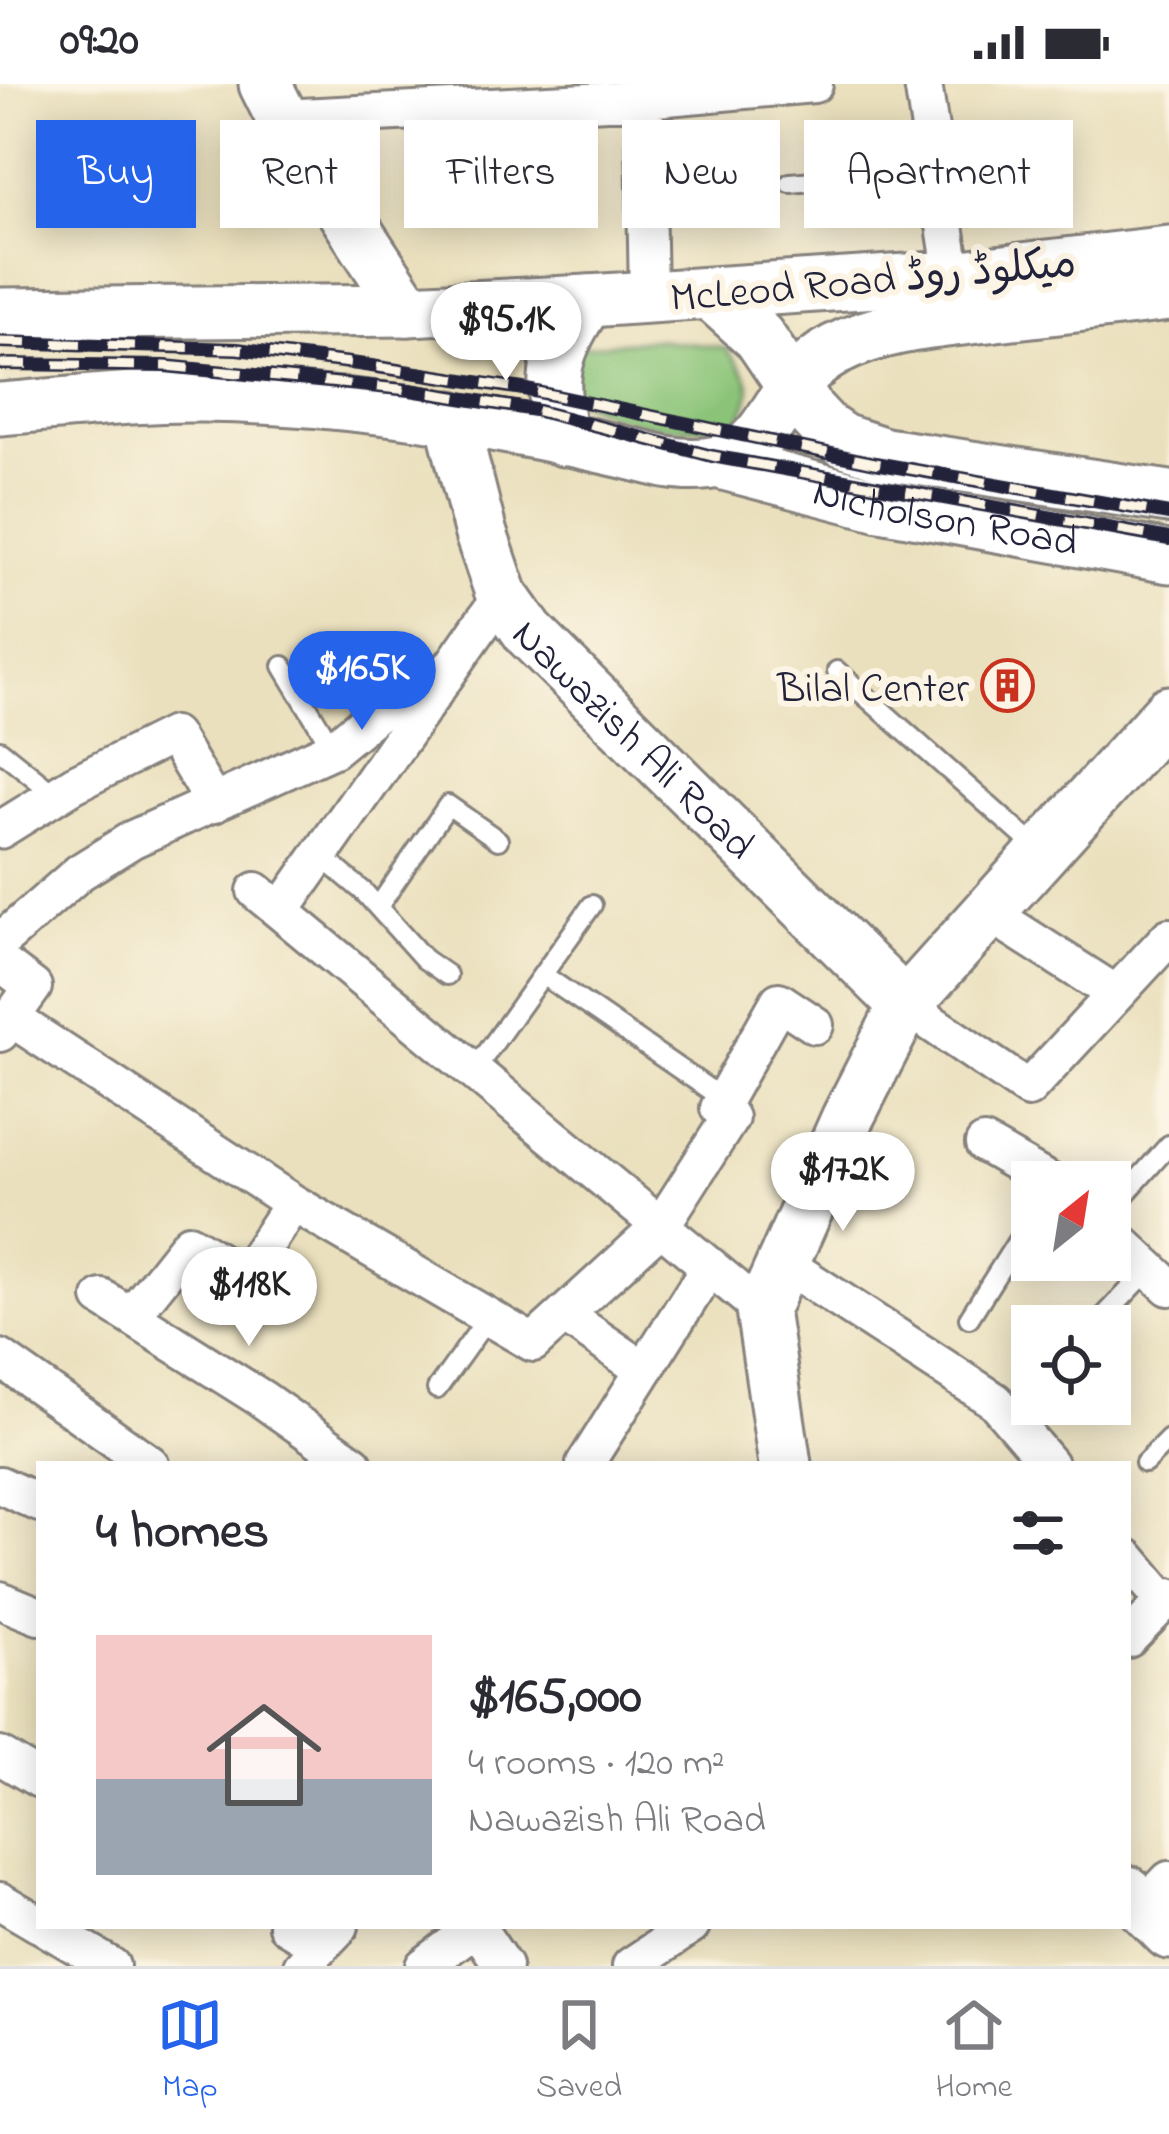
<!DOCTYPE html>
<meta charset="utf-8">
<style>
body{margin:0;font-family:"Indie Flower","Playpen Sans Arabic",sans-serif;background:#f2f2f3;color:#2b2b33;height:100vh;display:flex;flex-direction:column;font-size:45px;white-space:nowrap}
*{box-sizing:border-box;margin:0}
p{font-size:39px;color:#7c7c81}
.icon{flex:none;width:66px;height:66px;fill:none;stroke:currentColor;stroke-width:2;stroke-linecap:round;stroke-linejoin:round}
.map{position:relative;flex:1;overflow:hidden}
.details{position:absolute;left:36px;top:1377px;width:1095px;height:468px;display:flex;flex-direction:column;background:#fff;border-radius:0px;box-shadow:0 6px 30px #0003}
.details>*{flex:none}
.guide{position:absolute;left:36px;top:36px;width:1098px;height:108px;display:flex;gap:24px}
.needle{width:78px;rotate:30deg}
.buttons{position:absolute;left:1011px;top:1077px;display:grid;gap:24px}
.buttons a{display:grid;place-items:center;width:120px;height:120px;border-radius:0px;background:#fff;box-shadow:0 6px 30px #0003;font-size:60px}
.price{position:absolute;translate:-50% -102px;padding:0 27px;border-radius:42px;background:#fff;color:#222;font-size:39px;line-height:78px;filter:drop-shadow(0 3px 6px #0008)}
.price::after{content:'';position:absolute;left:50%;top:72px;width:36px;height:27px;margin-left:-18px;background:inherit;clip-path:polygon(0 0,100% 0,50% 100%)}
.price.on{background:#2563eb;color:#fff}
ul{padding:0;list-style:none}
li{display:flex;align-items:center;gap:36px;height:300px;padding:0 60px}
li span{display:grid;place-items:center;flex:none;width:336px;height:240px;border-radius:0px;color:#555}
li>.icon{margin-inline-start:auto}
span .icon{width:144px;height:144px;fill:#fffc;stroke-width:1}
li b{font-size:51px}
h2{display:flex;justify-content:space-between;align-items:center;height:144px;padding:0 60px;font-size:51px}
.pill{padding:0 42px;border-radius:0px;background:#fff;box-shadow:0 6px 30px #0003;font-size:42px;line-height:108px}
.pill.on{background:#2563eb;color:#fff}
.status{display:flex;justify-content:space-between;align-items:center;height:84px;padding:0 60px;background:#fff;direction:ltr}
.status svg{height:33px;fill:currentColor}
.tabs{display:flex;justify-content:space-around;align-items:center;height:168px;border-top:3px solid #e1e1e2;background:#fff;font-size:33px;color:#7c7c81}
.tabs a{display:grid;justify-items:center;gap:6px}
.tabs .on{color:#2563eb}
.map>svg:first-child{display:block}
.green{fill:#8bc478;stroke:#56735a;stroke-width:3}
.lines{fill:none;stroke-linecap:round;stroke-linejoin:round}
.lane-casing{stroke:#86817c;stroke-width:24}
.street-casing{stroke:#86817c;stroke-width:42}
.secondary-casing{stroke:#86817c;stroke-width:57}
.lane{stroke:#fff;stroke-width:18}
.street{stroke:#fff;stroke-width:36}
.secondary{stroke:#fff;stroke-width:51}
.rail-casing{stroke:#22223b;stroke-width:14}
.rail{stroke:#fcf5e5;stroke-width:9;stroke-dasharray:27;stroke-linecap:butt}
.labels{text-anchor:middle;stroke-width:12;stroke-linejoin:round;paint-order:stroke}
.street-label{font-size:42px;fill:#22223b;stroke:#fcf5e5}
.poi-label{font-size:42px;fill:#22223b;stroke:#fcf5e5;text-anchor:end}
</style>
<div class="status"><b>09:20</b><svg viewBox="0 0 49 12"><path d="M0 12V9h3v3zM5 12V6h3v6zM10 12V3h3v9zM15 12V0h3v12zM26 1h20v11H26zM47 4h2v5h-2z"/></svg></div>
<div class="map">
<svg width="1169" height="1882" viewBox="0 0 1169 1882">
<rect width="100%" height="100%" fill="#fcf5e5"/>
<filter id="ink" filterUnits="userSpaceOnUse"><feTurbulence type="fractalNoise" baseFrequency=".00833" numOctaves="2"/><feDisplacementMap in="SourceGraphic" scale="24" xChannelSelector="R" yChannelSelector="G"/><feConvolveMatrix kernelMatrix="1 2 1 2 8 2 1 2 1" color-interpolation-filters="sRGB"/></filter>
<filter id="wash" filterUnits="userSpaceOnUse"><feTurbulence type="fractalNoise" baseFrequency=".004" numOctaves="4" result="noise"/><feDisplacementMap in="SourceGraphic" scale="48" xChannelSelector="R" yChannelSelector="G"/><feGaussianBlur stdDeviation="2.7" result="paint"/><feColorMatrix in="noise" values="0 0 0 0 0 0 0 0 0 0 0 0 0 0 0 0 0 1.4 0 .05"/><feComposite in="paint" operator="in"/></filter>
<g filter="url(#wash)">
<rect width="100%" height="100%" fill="#eae0bd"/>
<path class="green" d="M655 255 726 264C749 294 760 304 737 339 679 351 626 342 573 314L571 264Z"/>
</g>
<g filter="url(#ink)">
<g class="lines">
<defs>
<path id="lane" d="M790 99 934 87
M283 582 333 665
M837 587 1040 767
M0 666 56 711
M320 771 364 808 424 875 447 891
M378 823 448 721 498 756
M543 891 723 1015
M474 987 592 821
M1110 1127 1169 1061
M969 1234 1032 1134
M1095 1242 1150 1184
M437 1305 489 1232
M1145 1379 1169 1355"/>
<path id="street" d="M644 0 648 212
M923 0 953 193
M282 34 645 15 814 0
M0 746 74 700 173 651 214 720
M256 807 762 1226
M281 827 502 511
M988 828 1116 910
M0 858 80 788 133 755 333 665 424 590 437 604
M0 878 33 903 0 949
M905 921 1028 1005 1169 853
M11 934 293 1119 533 1259 661 1142 730 1034 719 1024 779 917 815 941
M984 1060 1050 1098
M1110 1148 1169 1203
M783 1179 995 1317 1049 1380
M102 1214 262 1315 354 1380
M564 1231 644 1286
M131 1232 189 1159 244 1193 293 1119
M0 1274 150 1380
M585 1380 710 1182
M0 1401 39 1419
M1128 1474 1165 1518
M0 1516 39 1532
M1128 1555 1169 1513
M0 1672 39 1695
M0 1817 39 1840
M1143 1823 1169 1796
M43 1842 111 1882
M287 1842 321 1862
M476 1842 503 1882
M302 1882 340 1842
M424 1882 477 1842
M631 1882 691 1842"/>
<g id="secondary">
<path d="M265 0 282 34 408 226"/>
<path d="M711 210 759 253 810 328 826 345 842 356 885 370 1169 413"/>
<path d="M0 230 408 226 588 217 953 193 1169 168"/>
<path d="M0 325C67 320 135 311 202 312 358 314 513 340 665 378 781 397 760 306 835 266 885 240 941 238 996 231 1053 225 1111 218 1169 211"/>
<path id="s1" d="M451 333 481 450 502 511 529 549 905 921"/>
<path d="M563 356C547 297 553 267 588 217"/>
<path id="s2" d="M724 380 880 421 1169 473"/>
<path d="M785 1380 762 1226 847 1035 905 921 1169 628"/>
<path d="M1128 1808 1169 1849"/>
</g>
</defs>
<use href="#lane" class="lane-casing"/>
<use href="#street" class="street-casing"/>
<use href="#secondary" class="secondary-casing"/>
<use href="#lane" class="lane"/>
<use href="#street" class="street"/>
<use href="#secondary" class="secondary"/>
<defs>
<path id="rail" d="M0 258 237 265 358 280 523 305 875 379 1169 430
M0 280 165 282 410 306 535 326 712 372 1169 455"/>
</defs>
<use href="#rail" class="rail-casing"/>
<use href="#rail" class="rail"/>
</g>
</g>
<defs>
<symbol id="building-ring" viewBox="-11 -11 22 22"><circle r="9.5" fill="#fcf5e5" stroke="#c8321e" stroke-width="1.5"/><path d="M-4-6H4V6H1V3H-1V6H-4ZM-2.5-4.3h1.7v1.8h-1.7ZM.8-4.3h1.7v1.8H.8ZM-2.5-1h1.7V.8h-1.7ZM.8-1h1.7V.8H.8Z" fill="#c8321e"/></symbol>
</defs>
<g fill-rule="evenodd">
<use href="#building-ring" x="978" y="572" width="59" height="59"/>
</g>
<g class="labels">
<g class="street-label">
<text transform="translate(873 194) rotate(-5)" y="15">McLeod Road میکلوڈ روڈ</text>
<text dy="15" stroke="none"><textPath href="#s2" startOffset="228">Nicholson Road</textPath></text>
<text dy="15" stroke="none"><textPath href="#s1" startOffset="381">Nawazish Ali Road</textPath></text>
</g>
<g class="poi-label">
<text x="969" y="617">Bilal Center</text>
</g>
</g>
</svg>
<div class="buttons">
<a><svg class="needle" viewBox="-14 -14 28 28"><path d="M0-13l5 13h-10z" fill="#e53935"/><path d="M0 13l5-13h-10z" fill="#7c7c81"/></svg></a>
<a><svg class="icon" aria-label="locate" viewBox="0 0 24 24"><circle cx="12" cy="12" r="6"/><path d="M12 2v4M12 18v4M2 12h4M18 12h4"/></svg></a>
</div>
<b class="price" style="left:506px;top:300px">$95.1K</b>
<b class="price on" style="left:362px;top:649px">$165K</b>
<b class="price" style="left:843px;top:1150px">$172K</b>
<b class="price" style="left:249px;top:1265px">$118K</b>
<div class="guide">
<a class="pill on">Buy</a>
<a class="pill">Rent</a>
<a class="pill">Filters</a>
<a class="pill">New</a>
<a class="pill">Apartment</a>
</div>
<section class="details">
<h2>4 homes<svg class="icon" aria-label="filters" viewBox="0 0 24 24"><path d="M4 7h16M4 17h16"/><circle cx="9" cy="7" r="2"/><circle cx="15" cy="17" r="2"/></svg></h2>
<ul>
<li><span style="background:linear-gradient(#f6c9c9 60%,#9aa5b1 0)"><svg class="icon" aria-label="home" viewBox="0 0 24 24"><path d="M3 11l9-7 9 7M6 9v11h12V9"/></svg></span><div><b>$165,000</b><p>4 rooms · 120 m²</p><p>Nawazish Ali Road</p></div></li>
</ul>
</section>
</div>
<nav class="tabs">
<a class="on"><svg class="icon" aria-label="map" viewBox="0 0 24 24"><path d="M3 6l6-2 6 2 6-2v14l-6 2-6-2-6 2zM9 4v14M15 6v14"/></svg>Map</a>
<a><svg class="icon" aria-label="saved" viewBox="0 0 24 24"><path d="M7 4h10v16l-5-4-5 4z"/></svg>Saved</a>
<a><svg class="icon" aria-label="home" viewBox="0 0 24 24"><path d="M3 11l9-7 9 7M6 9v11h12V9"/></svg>Home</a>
</nav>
